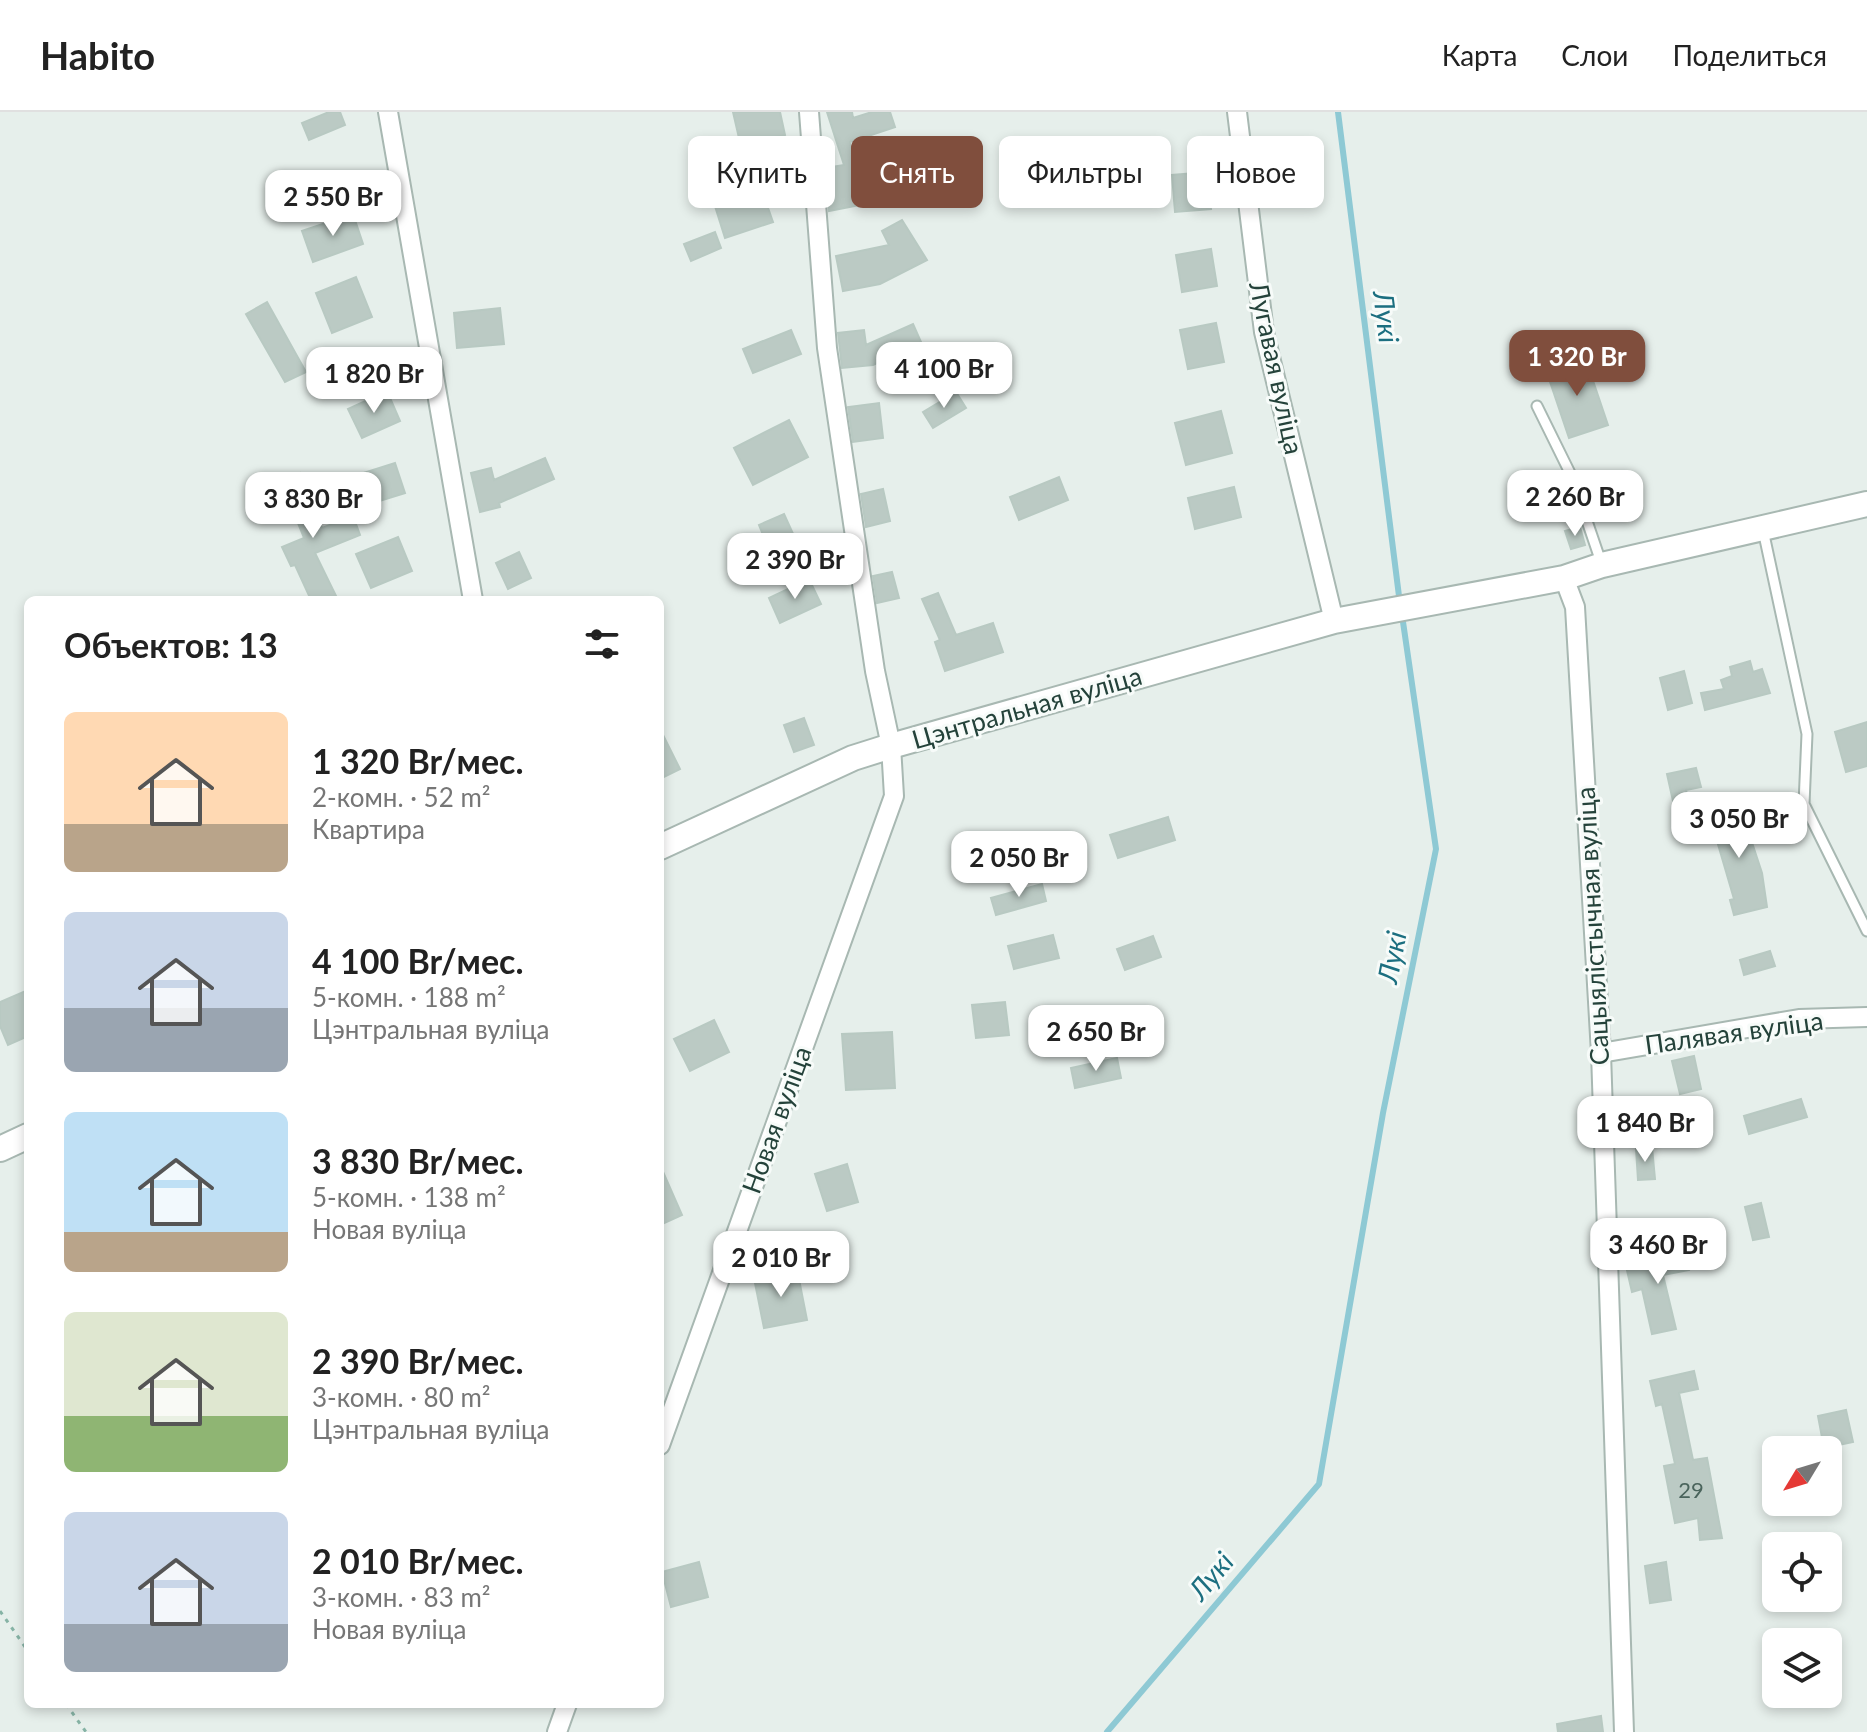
<!DOCTYPE html>
<html lang="ru">
<meta charset="utf-8">
<style>
body{margin:0;font-family:Lato,sans-serif;background:#f6f6f6;color:#222;height:100vh;display:flex;flex-direction:column;font-size:30px;white-space:nowrap}
*{box-sizing:border-box;margin:0}
p{font-size:26px;color:#767676}
.icon{flex:none;width:44px;height:44px;fill:none;stroke:currentColor;stroke-width:2;stroke-linecap:round;stroke-linejoin:round}
.map{position:relative;flex:1;overflow:hidden}
.drawer{position:absolute;left:24px;top:484px;width:640px;height:1112px;display:flex;flex-direction:column;background:#fff;border-radius:12px;box-shadow:0 4px 12px #0003}
.drawer>*{flex:none}
.top-card{position:absolute;left:688px;top:24px;width:760px;height:72px;display:flex;gap:16px}
.needle{width:52px;rotate:232deg}
.fabs{position:absolute;left:1762px;top:1324px;display:grid;gap:16px}
.fabs a{display:grid;place-items:center;width:80px;height:80px;border-radius:12px;background:#fff;box-shadow:0 4px 12px #0003;font-size:40px}
.price{position:absolute;translate:-50% -68px;padding:0 18px;border-radius:16px;background:#fff;color:#222;font-size:26px;line-height:52px;filter:drop-shadow(0 2px 4px #0008)}
.price::after{content:'';position:absolute;left:50%;top:48px;width:24px;height:18px;margin-left:-12px;background:inherit;clip-path:polygon(0 0,100% 0,50% 100%)}
.price.selected{background:#804e3d;color:#fff}
ul{padding:0;list-style:none}
li{display:flex;align-items:center;gap:24px;height:200px;padding:0 40px}
li span{display:grid;place-items:center;flex:none;width:224px;height:160px;border-radius:12px;color:#555}
li>.icon{margin-inline-start:auto}
span .icon{width:96px;height:96px;fill:#fffc;stroke-width:1}
li b{font-size:34px}
h2{display:flex;justify-content:space-between;align-items:center;height:96px;padding:0 40px;font-size:34px}
.pill{padding:0 28px;border-radius:12px;background:#fff;box-shadow:0 4px 12px #0003;font-size:28px;line-height:72px}
.pill.selected{background:#804e3d;color:#fff}
header{display:flex;align-items:center;gap:48px;box-sizing:border-box;height:112px;padding:0 40px;background:#fff;border-bottom:2px solid #e0e0e0}
header strong{font-size:38px}
nav{display:flex;gap:44px;margin-inline-start:auto;font-size:28px}
.map>svg:first-child{display:block}
.lines{fill:none;stroke-linecap:round;stroke-linejoin:round}
.stream{stroke:#8ec9d4;stroke-width:6}
.building{fill:#bbcac4;stroke:#b8c9c2;stroke-width:2}
.service-casing{stroke:#a8b8b2;stroke-width:13}
.minor-casing{stroke:#a8b8b2;stroke-width:22}
.tertiary-casing{stroke:#a8b8b2;stroke-width:28}
.path{stroke:#86b3a5;stroke-width:3;stroke-dasharray:4 6;stroke-linecap:butt}
.service{stroke:#fff;stroke-width:9}
.minor{stroke:#fff;stroke-width:18}
.tertiary{stroke:#fff;stroke-width:24}
.labels{text-anchor:middle;stroke-width:6;stroke-linejoin:round;paint-order:stroke}
.number-label{font-size:22px;fill:#4a645c}
.street-label{font-size:26px;fill:#24423a;stroke:#f7fbf9}
.water-label{font-size:28px;font-style:italic;fill:#1c6f80;stroke:#f7fbf9}
</style>
<header>
<strong>Habito</strong>
<nav><a>Карта</a><a>Слои</a><a>Поделиться</a></nav>
</header>
<div class="map">
<svg width="1867" height="1620" viewBox="0 0 1867 1620">
<rect width="100%" height="100%" fill="#e6efeb"/>
<g class="lines">
<path class="stream" d="M1338 0 1400 492
M1107 1620 1319 1372 1383 1001 1436 737 1402 503"/>
</g>
<path class="building" d="M329 0H340L345 13 309 28 302 11Z
M733 0H780L785 23 770 26 772 32 742 39Z
M827 0H852L853 6 872 0H890L895 15 850 30 860 93 829 99 825 56 844 53Z
M928 33 937 50 900 68 891 51Z
M1207 60 1211 97 1175 100 1172 63Z
M761 76 773 110 725 126 715 94Z
M353 102 363 132 313 150 302 119Z
M902 108 927 148 880 172 843 179 836 144 889 133 882 119Z
M715 120 721 136 691 149 684 132Z
M1211 137 1217 174 1182 180 1176 143Z
M356 165 372 205 332 221 316 181Z
M267 190 306 260 285 270 246 202Z
M500 196 504 232 457 236 454 201Z
M1216 211 1224 250 1188 257 1180 218Z
M913 212 921 230 873 253 842 256 838 221 864 218 866 233Z
M791 218 801 242 753 261 743 237Z
M1585 245 1608 313 1569 326 1546 258Z
M387 279 400 309 362 326 348 297Z
M956 280 966 296 933 316 923 300Z
M879 291 883 326 853 330 848 295Z
M1221 299 1232 341 1186 353 1175 311Z
M789 308 808 345 753 373 734 336Z
M545 346 554 367 499 391 500 395 480 400 471 361 491 356 494 368Z
M395 351 405 381 360 395 351 365Z
M300 361 322 416 353 404 360 423 315 441 338 488H311L295 453 291 454 282 435 304 426 281 369Z
M1059 365 1068 388 1019 408 1010 385Z
M1234 375 1241 405 1195 417 1188 386Z
M883 377 890 409 866 415 861 382Z
M784 402 794 424 768 435 759 413Z
M1580 415 1585 433 1571 437 1565 419Z
M398 425 412 459 371 476 356 442Z
M519 440 531 466 508 477 496 451Z
M892 460 899 486 877 491 873 464Z
M809 467 821 492 780 511 769 486Z
M938 481 956 523 993 511 1003 540 945 559 935 530 940 528 922 487Z
M1750 549 1753 560 1762 557 1770 581 1705 598 1701 581 1724 577 1721 568 1732 564 1730 555Z
M1684 559 1692 591 1668 598 1660 566Z
M804 606 814 633 794 640 784 613Z
M1867 610V654L1846 660 1835 620Z
M660 617 680 657 660 667Z
M1696 656 1701 675 1686 678 1688 686 1673 689 1667 662Z
M1740 694 1762 761 1767 795 1734 803 1730 788 1734 787 1715 722 1709 724 1704 705Z
M1168 705 1175 728 1118 746 1110 723Z
M1042 772 1046 789 996 803 991 786Z
M1053 823 1059 846 1014 857 1008 834Z
M1153 824 1161 845 1125 858 1117 837Z
M1770 839 1775 854 1744 863 1740 848Z
M28 878V924L8 933 0 914V890Z
M1005 890 1009 923 976 926 972 893Z
M714 908 729 940 690 959 674 927Z
M892 920 895 976 846 978 842 922Z
M1694 944 1701 977 1680 982 1672 949Z
M1117 946 1121 966 1075 976 1071 956Z
M1801 987 1807 1005 1749 1022 1744 1004Z
M1652 1035 1655 1067 1638 1068 1636 1037Z
M847 1052 858 1090 827 1099 815 1062Z
M660 1053 682 1103 660 1113Z
M1761 1091 1769 1125 1753 1128 1745 1095Z
M1684 1131 1689 1158 1663 1163 1676 1217 1652 1222 1642 1177 1632 1180 1626 1154 1672 1143 1670 1134Z
M797 1157 807 1208 764 1216 754 1166Z
M1694 1259 1698 1277 1679 1281 1693 1348 1707 1346 1722 1426 1700 1428 1698 1406 1675 1411 1664 1354 1675 1352 1662 1292 1656 1294 1650 1269Z
M1846 1298 1853 1330 1824 1336 1818 1304Z
M699 1450 708 1485 671 1495 662 1460Z
M1666 1450 1671 1488 1650 1491 1645 1454Z
M1601 1604 1603 1620H1558L1557 1612Z"/>
<g class="lines">
<defs>
<path id="service" d="M1537 294 1572 365 1602 453
M1763 418 1807 622 1804 692 1867 819"/>
<path id="minor" d="M388 0 473 488
M1237 0 1264 220 1334 509
M1564 466 1575 495 1601 941 1624 1620
M1601 941 1799 907 1867 905
M660 1333 894 684 891 634 875 559 827 236 809 0
M557 1620 567 1592"/>
<path id="tertiary" d="M660 735 853 646 891 634 1334 509 1564 466 1602 453 1867 392
M0 1037 28 1024"/>
</defs>
<use href="#service" class="service-casing"/>
<use href="#minor" class="minor-casing"/>
<use href="#tertiary" class="tertiary-casing"/>
<path class="path" d="M0 1499 28 1539
M66 1592 86 1620"/>
<use href="#service" class="service"/>
<use href="#minor" class="minor"/>
<use href="#tertiary" class="tertiary"/>
</g>
<g class="labels">
<g class="number-label">
<text x="1691" y="1386">29</text>
</g>
<g class="street-label">
<text transform="translate(1276 256) rotate(78)" y="9">Лугавая вуліца</text>
<text transform="translate(1027 596) rotate(-16)" y="9">Цэнтральная вуліца</text>
<text transform="translate(1593 814) rotate(-93)" y="9">Сацыялістычная вуліца</text>
<text transform="translate(1734 921) rotate(-8)" y="9">Палявая вуліца</text>
<text transform="translate(777 1008) rotate(-70)" y="9">Новая вуліца</text>
</g>
<g class="water-label">
<text transform="translate(1386 205) rotate(83)" y="10">Лукі</text>
<text transform="translate(1392 845) rotate(-79)" y="10">Лукі</text>
<text transform="translate(1211 1464) rotate(-50)" y="10">Лукі</text>
</g>
</g>
</svg>
<div class="fabs">
<a><svg class="needle" viewBox="-14 -14 28 28"><path d="M0-13l5 13h-10z" fill="#e53935"/><path d="M0 13l5-13h-10z" fill="#767676"/></svg></a>
<a><svg class="icon" aria-label="locate" viewBox="0 0 24 24"><circle cx="12" cy="12" r="6"/><path d="M12 2v4M12 18v4M2 12h4M18 12h4"/></svg></a>
<a><svg class="icon" aria-label="layers" viewBox="0 0 24 24"><path d="M12 4l9 5-9 5-9-5zM3 14l9 5 9-5"/></svg></a>
</div>
<b class="price" style="left:333px;top:126px">2 550 Br</b>
<b class="price selected" style="left:1577px;top:286px">1 320 Br</b>
<b class="price" style="left:944px;top:298px">4 100 Br</b>
<b class="price" style="left:374px;top:303px">1 820 Br</b>
<b class="price" style="left:1575px;top:426px">2 260 Br</b>
<b class="price" style="left:313px;top:428px">3 830 Br</b>
<b class="price" style="left:795px;top:489px">2 390 Br</b>
<b class="price" style="left:1739px;top:748px">3 050 Br</b>
<b class="price" style="left:1019px;top:787px">2 050 Br</b>
<b class="price" style="left:1096px;top:961px">2 650 Br</b>
<b class="price" style="left:1645px;top:1052px">1 840 Br</b>
<b class="price" style="left:1658px;top:1174px">3 460 Br</b>
<b class="price" style="left:781px;top:1187px">2 010 Br</b>
<div class="top-card">
<a class="pill">Купить</a>
<a class="pill selected">Снять</a>
<a class="pill">Фильтры</a>
<a class="pill">Новое</a>
</div>
<section class="drawer">
<h2>Объектов: 13<svg class="icon" aria-label="filters" viewBox="0 0 24 24"><path d="M4 7h16M4 17h16"/><circle cx="9" cy="7" r="2"/><circle cx="15" cy="17" r="2"/></svg></h2>
<ul>
<li><span style="background:linear-gradient(#ffd9b3 70%,#b9a48a 0)"><svg class="icon" aria-label="home" viewBox="0 0 24 24"><path d="M3 11l9-7 9 7M6 9v11h12V9"/></svg></span><div><b>1 320 Br/мес.</b><p>2-комн. · 52 m²</p><p>Квартира</p></div></li>
<li><span style="background:linear-gradient(#c9d6e8 60%,#9aa5b1 0)"><svg class="icon" aria-label="home" viewBox="0 0 24 24"><path d="M3 11l9-7 9 7M6 9v11h12V9"/></svg></span><div><b>4 100 Br/мес.</b><p>5-комн. · 188 m²</p><p>Цэнтральная вуліца</p></div></li>
<li><span style="background:linear-gradient(#bfe0f5 75%,#b9a48a 0)"><svg class="icon" aria-label="home" viewBox="0 0 24 24"><path d="M3 11l9-7 9 7M6 9v11h12V9"/></svg></span><div><b>3 830 Br/мес.</b><p>5-комн. · 138 m²</p><p>Новая вуліца</p></div></li>
<li><span style="background:linear-gradient(#dfe7d0 65%,#8fb573 0)"><svg class="icon" aria-label="home" viewBox="0 0 24 24"><path d="M3 11l9-7 9 7M6 9v11h12V9"/></svg></span><div><b>2 390 Br/мес.</b><p>3-комн. · 80 m²</p><p>Цэнтральная вуліца</p></div></li>
<li><span style="background:linear-gradient(#c9d6e8 70%,#9aa5b1 0)"><svg class="icon" aria-label="home" viewBox="0 0 24 24"><path d="M3 11l9-7 9 7M6 9v11h12V9"/></svg></span><div><b>2 010 Br/мес.</b><p>3-комн. · 83 m²</p><p>Новая вуліца</p></div></li>
</ul>
</section>
</div>
